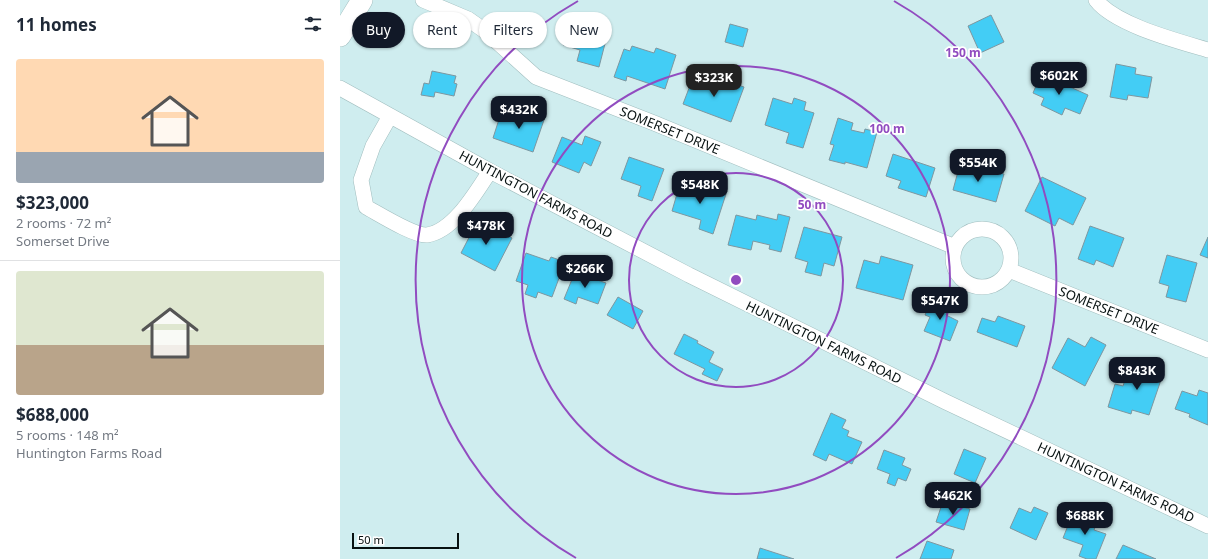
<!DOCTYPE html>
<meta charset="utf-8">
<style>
body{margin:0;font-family:"Noto Sans",sans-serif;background:#f2f2f3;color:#1f2937;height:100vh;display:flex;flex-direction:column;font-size:15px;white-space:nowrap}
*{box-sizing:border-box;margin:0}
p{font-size:13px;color:#747a83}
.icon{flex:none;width:22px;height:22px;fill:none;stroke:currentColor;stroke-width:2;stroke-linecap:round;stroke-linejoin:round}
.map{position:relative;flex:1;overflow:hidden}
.sheet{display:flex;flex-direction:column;background:#fff;width:340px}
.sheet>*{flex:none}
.top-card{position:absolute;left:12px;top:12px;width:380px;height:36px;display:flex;gap:8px}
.scale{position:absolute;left:12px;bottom:10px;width:107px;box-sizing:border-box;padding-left:4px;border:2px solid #071111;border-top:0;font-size:11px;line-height:14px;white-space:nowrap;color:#071111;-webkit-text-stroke:3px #fff;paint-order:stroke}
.price{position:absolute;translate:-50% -34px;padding:0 9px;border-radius:8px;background:#111827;color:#fff;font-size:13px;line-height:26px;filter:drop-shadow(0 1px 2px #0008)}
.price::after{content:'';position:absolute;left:50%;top:24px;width:12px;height:9px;margin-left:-6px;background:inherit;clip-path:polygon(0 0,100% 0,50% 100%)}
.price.current{background:#222;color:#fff}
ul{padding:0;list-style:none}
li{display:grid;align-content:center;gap:8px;height:212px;padding:0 16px}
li+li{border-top:1px solid #e0e1e3}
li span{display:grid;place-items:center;height:124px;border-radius:4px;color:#555}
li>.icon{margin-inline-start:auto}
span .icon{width:72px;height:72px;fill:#fffc;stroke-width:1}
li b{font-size:17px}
h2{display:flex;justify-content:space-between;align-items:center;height:48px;padding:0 16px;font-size:17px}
.chip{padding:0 14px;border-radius:18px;background:#fff;box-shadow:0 1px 3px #0004;font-size:14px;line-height:36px}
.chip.current{background:#111827;color:#fff}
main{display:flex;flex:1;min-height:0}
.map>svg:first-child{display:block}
.building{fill:#43cdf5;stroke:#7d97a0}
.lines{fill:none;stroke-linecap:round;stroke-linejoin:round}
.street-casing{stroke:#a1bebf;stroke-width:16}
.secondary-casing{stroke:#a1bebf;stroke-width:22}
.street{stroke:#fff;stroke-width:15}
.secondary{stroke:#fff;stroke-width:21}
.ring{fill:none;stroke:#914cc0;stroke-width:2}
.labels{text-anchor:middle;stroke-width:3.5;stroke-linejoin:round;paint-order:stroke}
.street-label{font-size:13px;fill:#071111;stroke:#fff}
.centre{fill:#914cc0;stroke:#fff;stroke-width:2}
.ring-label{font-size:12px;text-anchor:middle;font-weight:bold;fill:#914cc0;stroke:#fff;stroke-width:3.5;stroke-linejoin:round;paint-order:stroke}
</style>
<main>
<section class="sheet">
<h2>11 homes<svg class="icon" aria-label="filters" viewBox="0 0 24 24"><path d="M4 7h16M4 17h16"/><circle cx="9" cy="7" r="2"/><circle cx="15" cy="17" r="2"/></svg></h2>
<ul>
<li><span style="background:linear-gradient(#ffd9b3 75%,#9aa5b1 0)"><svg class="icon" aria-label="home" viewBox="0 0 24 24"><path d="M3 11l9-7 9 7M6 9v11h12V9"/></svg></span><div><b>$323,000</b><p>2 rooms · 72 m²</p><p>Somerset Drive</p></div></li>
<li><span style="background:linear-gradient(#dfe7d0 60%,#b9a48a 0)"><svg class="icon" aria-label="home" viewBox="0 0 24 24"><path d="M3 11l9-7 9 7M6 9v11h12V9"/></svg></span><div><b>$688,000</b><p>5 rooms · 148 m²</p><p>Huntington Farms Road</p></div></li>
</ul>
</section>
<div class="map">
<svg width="868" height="559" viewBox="0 0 868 559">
<rect width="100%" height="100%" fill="#cfedef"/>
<path class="building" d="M651 15 664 42 640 53 628 26Z
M390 24 408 29 403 47 385 42Z
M228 25 242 29 243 25 268 32 259 67 237 61 240 50 223 45Z
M292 46 314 53 316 48 336 55 325 89 287 76 286 81 274 77 284 49 290 51Z
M776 64 796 68 795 74 812 77 808 98 788 95 787 100 770 97Z
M92 71 116 76 114 83 117 84 114 96 95 92 94 97 81 95 84 83 89 84Z
M701 74 748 95 740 114 725 108 722 115 701 105 704 98 693 93Z
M354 75 383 86 385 80 404 87 391 122 343 104Z
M433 98 452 104 454 98 466 102 464 110 474 113 463 148 446 143 449 133 425 125Z
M162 110 187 118 189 112 205 117 193 152 153 138Z
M498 118 513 123 511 130 524 133 525 129 537 132 527 168 505 162V164L489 160 494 145 490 144Z
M245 136 261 142 251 166 244 162 239 173 212 162 222 137 242 145Z
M553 154 595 168 586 197 558 188 561 181 546 176Z
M289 157 324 169 312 201 298 196 301 186 281 179Z
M620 164 651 173V171L664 174 656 202 613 190Z
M702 177 746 198 733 225 719 218 715 226 685 211Z
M341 180 358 185 355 192 367 195 370 186 387 191 373 234 359 229 361 220 332 211Z
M438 214 450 217 441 252 429 249 430 245 413 241 411 250 388 245 396 215 416 220 417 215 437 220Z
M138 220 172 238 155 271 121 253Z
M750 226 784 238 773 267 756 260 754 265 738 259Z
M464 227 502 237 494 266 484 263 481 276 465 272 468 262 455 258Z
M868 237V258L860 255Z
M186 253 209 261 211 257 225 262 212 297 198 292 196 298 185 294 188 285 176 281Z
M827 255 857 263 846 302 826 297 829 286 819 283Z
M541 256 573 265 563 300 516 288 524 260 539 264Z
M235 272 266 283 258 304 238 297 236 304 224 299Z
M278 297 303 311 293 329 267 315Z
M592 299 609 306 606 315 618 321 610 341 584 331 590 317 585 315Z
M658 316 685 326 677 347 637 332 642 318 655 322Z
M344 334 358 341 357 343 374 352 369 362 383 369 377 381 362 374 365 369 334 354Z
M751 337 766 345 745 386 712 368 728 338 745 347Z
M790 365 804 370 805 365 824 371 809 415 792 410 791 414 768 407 775 384 783 386Z
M859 390 868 393V425L849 417 850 414 835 409 842 391 857 396Z
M491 413 506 420 502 428 509 431 507 436 522 442 512 464 489 454 486 461 473 455Z
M624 449 646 458 635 483 614 474Z
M544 450 565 458 562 465 571 469 566 481 558 478 555 486 547 483 550 474 537 469Z
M603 501 630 509 624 530 596 522Z
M694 507 708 513 696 540 670 528 679 508 691 513Z
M733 513 757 522 754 530 766 534 756 559H747L739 556 743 545 723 538Z
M587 541 614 550 611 559H580Z
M783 545 816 559H776Z
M420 548 454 559H417Z"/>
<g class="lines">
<defs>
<path id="street" d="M83 0 128 19 145 31 196 77 314 123 615 247
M756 0C775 25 838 41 868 50
M0 88 150 171 349 275 606 402 868 526
M50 116 33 146 21 180 26 207C39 214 74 236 87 235 114 231 136 192 150 171
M613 258a29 29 0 1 1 58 0a29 29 0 1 1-58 0Z
M669 270 868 350"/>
<path id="secondary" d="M0 36 22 0"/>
</defs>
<use href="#street" class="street-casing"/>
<use href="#secondary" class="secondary-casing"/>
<use href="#street" class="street"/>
<use href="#secondary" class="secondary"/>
</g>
<g class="ring">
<circle cx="396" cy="280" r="107"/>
<circle cx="396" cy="280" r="214"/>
<path d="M236 558A321 321 0 0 1 238 1M554 1A321 321 0 0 1 556 558"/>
</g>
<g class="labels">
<g class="street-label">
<text transform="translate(330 130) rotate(22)" y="5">SOMERSET DRIVE</text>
<text transform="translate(196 194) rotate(28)" y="5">HUNTINGTON FARMS ROAD</text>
<text transform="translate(769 310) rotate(22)" y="5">SOMERSET DRIVE</text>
<text transform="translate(484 342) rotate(26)" y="5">HUNTINGTON FARMS ROAD</text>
<text transform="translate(776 482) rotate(25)" y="5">HUNTINGTON FARMS ROAD</text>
</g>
</g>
<circle cx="396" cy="280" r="6" class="centre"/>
<g class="ring-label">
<text x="623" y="57">150 m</text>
<text x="547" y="133">100 m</text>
<text x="472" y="209">50 m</text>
</g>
</svg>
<div class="scale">50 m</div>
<b class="price" style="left:719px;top:96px">$602K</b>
<b class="price current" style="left:374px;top:98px">$323K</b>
<b class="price" style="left:179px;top:130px">$432K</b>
<b class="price" style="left:638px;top:183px">$554K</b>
<b class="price" style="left:360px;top:205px">$548K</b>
<b class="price" style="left:146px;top:246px">$478K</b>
<b class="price" style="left:245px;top:289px">$266K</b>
<b class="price" style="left:600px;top:321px">$547K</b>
<b class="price" style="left:797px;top:391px">$843K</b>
<b class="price" style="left:613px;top:516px">$462K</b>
<b class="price" style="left:745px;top:536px">$688K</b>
<div class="top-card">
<a class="chip current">Buy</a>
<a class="chip">Rent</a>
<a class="chip">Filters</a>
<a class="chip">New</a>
</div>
</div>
</main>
